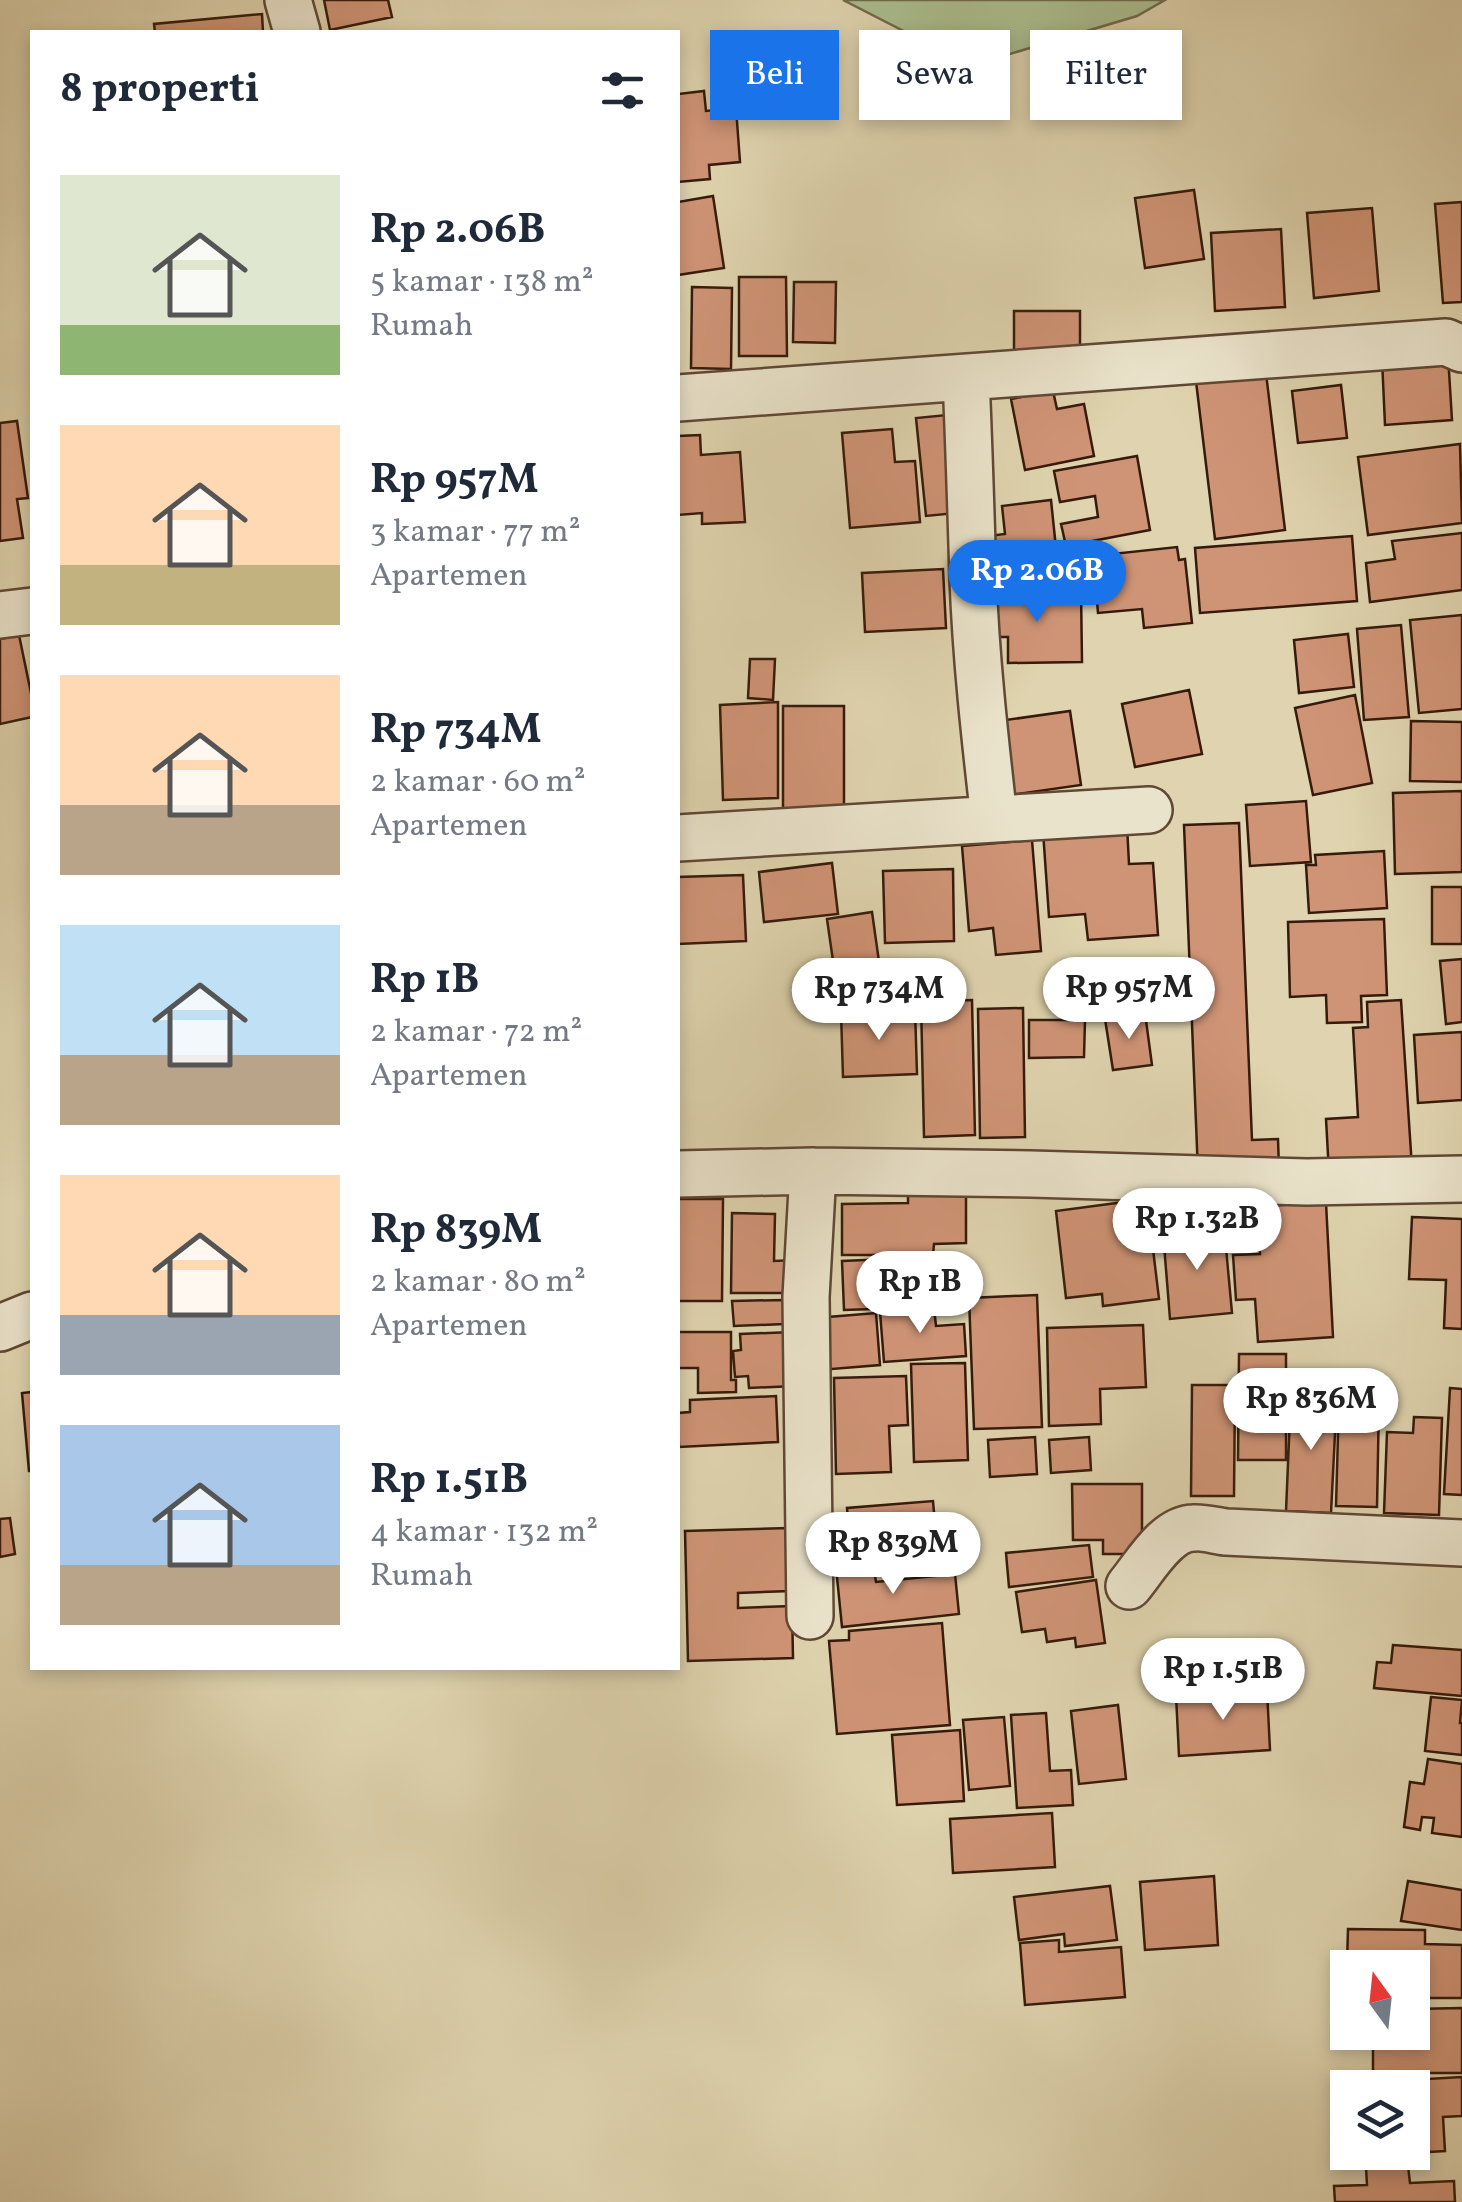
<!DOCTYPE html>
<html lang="id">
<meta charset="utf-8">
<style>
body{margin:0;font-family:Vollkorn,serif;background:#f2f2f3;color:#1f2937;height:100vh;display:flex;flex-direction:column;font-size:38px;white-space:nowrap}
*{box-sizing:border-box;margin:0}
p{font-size:32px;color:#747a83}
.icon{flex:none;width:55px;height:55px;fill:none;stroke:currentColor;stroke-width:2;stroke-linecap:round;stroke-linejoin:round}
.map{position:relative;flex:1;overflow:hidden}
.drawer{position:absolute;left:30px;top:30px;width:650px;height:1640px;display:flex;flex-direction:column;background:#fff;border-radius:0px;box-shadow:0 5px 15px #0003}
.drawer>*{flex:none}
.top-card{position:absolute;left:710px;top:30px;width:600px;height:90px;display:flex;gap:20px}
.needle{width:65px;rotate:345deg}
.fabs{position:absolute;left:1330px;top:1950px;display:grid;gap:20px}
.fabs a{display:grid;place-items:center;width:100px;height:100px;border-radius:0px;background:#fff;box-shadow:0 5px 15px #0003;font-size:50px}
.price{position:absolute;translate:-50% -85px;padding:0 22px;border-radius:35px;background:#fff;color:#222;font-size:32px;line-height:65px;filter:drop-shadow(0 2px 5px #0008)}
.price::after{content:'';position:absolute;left:50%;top:60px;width:30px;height:22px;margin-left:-15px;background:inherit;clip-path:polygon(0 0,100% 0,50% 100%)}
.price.on{background:#1a73e8;color:#fff}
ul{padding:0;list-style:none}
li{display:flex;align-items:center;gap:30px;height:250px;padding:0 30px}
li span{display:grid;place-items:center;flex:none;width:280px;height:200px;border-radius:0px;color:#555}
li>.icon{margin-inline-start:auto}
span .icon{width:120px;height:120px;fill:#fffc;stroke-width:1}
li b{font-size:42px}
h2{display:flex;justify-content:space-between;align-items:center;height:120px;padding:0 30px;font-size:42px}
.chip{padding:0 35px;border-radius:0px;background:#fff;box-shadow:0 5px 15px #0003;font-size:35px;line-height:90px}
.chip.on{background:#1a73e8;color:#fff}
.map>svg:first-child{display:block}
.green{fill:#abbe90;stroke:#706c4e;stroke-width:2.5}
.building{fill:#cf9476;stroke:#361a0b;stroke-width:2.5}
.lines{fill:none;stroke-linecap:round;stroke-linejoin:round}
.minor-casing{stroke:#604834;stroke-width:50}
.minor{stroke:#eae3cb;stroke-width:45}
</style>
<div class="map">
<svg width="1462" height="2202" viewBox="0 0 1462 2202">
<rect width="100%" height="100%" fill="#dfd4af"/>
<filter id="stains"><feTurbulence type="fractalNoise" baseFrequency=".002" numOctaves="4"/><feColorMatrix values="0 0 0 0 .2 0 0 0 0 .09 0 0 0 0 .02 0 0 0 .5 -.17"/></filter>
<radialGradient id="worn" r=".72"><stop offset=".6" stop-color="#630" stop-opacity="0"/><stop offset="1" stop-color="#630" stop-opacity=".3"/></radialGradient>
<path class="green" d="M843 0H1165L1137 16 1003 56 929 44Z"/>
<path class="building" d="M324 0H388L392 17 330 30Z
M262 14 263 32H155L154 24Z
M704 91 706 111 736 108 740 162 709 165 710 179 678 182V94Z
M1194 190 1204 259 1145 268 1135 198Z
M713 196 724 268 678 275V202Z
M1462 202V302L1443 303 1435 204Z
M1372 208 1379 291 1314 298 1307 213Z
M1281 229 1285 307 1215 311 1211 233Z
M739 277H786L787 356H739Z
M794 282H836L835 343 793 342Z
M692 287 732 288 731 369 691 368Z
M1014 311H1080V355H1014Z
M1448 355 1452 420 1385 425 1382 359Z
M1265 365 1285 530 1215 539 1195 373Z
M1341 385 1347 438 1298 443 1292 391Z
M1053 391 1057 409 1084 404 1094 456 1025 470 1011 399Z
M957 414 967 512 926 516 916 418Z
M17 421 28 498 17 499 23 538 0 541V423Z
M892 429 895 462 915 461 920 522 850 528 842 433Z
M700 435 701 455 740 452 745 522 702 524V513L678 515V436Z
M1460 444 1462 523 1368 535 1358 457Z
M1137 456 1150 530 1066 546 1061 524 1098 517 1095 496 1060 502 1054 471Z
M1051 500 1059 577 986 586 980 537 1005 534 1002 506Z
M1462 533V590L1370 602 1366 563 1395 559 1392 541Z
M1352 536 1357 601 1200 613 1195 548Z
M1177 547 1179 560 1185 559 1192 623 1144 628 1142 609 1098 613 1093 556Z
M943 569 946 628 865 632 862 573Z
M1081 590 1082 662 1008 663V637H986V591Z
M1462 615V709L1419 713 1410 620Z
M1401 625 1409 717 1364 720 1357 629Z
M1348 634 1354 687 1299 693 1294 640Z
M19 635 32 698V717L0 724V639Z
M750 659H775L773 700 748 698Z
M1189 690 1202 754 1135 767 1122 704Z
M1355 695 1372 783 1313 795 1295 708Z
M778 702V798L723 800 720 705Z
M783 706H844V811H783Z
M1070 711 1081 785 1003 796 992 722Z
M1411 721 1462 722V782L1410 781Z
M1462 791V872L1395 874 1393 793Z
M1306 801 1311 862 1250 866 1246 805Z
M1239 823 1252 1140 1278 1139 1279 1169 1198 1173 1184 825Z
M1127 825 1129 864 1153 863 1158 935 1088 940 1085 914 1049 917 1043 831Z
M1032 840 1041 951 996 955 993 928 969 931 962 846Z
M1384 851 1387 908 1309 913 1306 865H1316L1315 855Z
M832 863 838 914 764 922 759 872Z
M953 869 954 941 885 943 883 871Z
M743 875 746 941 678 944V877Z
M1432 887H1462V944H1432Z
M872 912 884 997 839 1003 827 919Z
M1384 919 1387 995 1361 996 1362 1022 1327 1023 1326 995 1290 997 1288 922Z
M1462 959V1022L1446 1024 1440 961Z
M972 1000 975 1135 924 1137 921 1002Z
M1401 1000 1412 1168 1329 1173 1326 1119 1358 1117 1353 1028 1368 1027 1367 1002Z
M1023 1008 1025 1137 980 1138 978 1009Z
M915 1009 917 1074 843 1077 841 1012Z
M1145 1013 1152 1065 1113 1070 1105 1019Z
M1029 1020H1085L1084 1057 1029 1058Z
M1462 1032V1100L1418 1103 1414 1035Z
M966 1187V1243L934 1244 933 1255H842V1204L908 1203V1188Z
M678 1199H723L722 1301H678Z
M1147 1199 1159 1299 1103 1306 1102 1294 1066 1298 1056 1211Z
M1326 1203 1333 1337 1258 1342 1255 1299 1236 1300 1233 1255 1260 1254 1257 1206Z
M732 1213 775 1214 774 1261 796 1260 795 1293H731Z
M1412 1217 1462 1219V1329L1444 1328 1446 1280 1409 1279Z
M1224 1226 1232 1313 1170 1319 1163 1232Z
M964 1256 965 1306 844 1310 842 1261Z
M1037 1295 1042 1427 974 1429 969 1298Z
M783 1300 784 1324 734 1326 732 1301Z
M934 1308 936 1326 964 1324 966 1356 884 1362 880 1312Z
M876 1313 880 1365 820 1370 816 1318Z
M1143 1325 1146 1387 1100 1389 1101 1424 1049 1426 1047 1328Z
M678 1332H731V1380H736V1392L698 1393V1368H678Z
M792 1332 794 1386 749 1388 748 1376 735 1377 733 1351 741 1350 740 1334Z
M1239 1354H1286V1460H1238Z
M965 1363 968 1460 914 1462 911 1364Z
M906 1376 908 1425 889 1426 891 1472 836 1474 834 1378Z
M1192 1385H1235L1234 1496H1191Z
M1450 1388 1462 1389V1495L1444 1494Z
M32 1392V1471H29L22 1393Z
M1291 1393 1337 1394 1331 1513 1286 1511Z
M776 1396 778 1442 679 1447 678 1413 690 1412V1400Z
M1339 1400 1379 1401 1377 1507 1336 1506Z
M1414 1417 1442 1418 1439 1515 1384 1513 1387 1432 1413 1433Z
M1035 1437 1037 1474 990 1477 988 1440Z
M1089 1437 1091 1470 1051 1473 1049 1440Z
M1072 1484H1142V1554H1103V1540H1073Z
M933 1501 937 1546 851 1554 847 1508Z
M10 1518 15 1554 0 1557V1519Z
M788 1528 790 1591 738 1593V1608L792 1606 793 1658 688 1661 685 1531Z
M1089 1545 1093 1577 1009 1587 1006 1553Z
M873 1563 876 1582 955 1574 959 1614 842 1627 836 1567Z
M1096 1580 1105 1643 1076 1647 1075 1638 1047 1642 1045 1629 1022 1632 1016 1592Z
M942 1623 950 1725 837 1734 829 1641 849 1640V1631Z
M1393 1645 1462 1650V1696L1374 1688 1377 1662 1391 1663Z
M1267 1690 1270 1750 1179 1756 1176 1695Z
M1431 1697 1462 1700 1460 1723H1462V1755L1425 1751Z
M1118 1705 1126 1779 1079 1784 1071 1711Z
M1046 1713 1050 1771 1071 1770 1073 1805 1017 1808 1011 1715Z
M1004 1717 1010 1786 969 1790 963 1720Z
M960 1730 964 1801 897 1805 892 1735Z
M1428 1759 1462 1764V1837L1432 1833 1434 1818 1422 1817 1420 1830 1404 1827 1410 1782 1424 1784Z
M1052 1813 1055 1867 953 1873 950 1819Z
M1214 1876 1218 1945 1145 1950 1140 1882Z
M1408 1881 1462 1890V1930L1401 1921Z
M1110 1886 1117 1940 1065 1946 1064 1934 1019 1940 1014 1897Z
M1348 1929 1425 1930V1944L1462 1945V1998H1412V1968H1348L1346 1997Z
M1059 1940V1952L1121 1947 1125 1997 1025 2005 1020 1943Z
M1462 2008V2073H1373V2034L1412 2032V2009Z
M1462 2077V2116L1443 2117 1445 2151 1362 2156V2152H1412V2088H1359L1358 2083Z
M1408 2166 1410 2183 1454 2181 1455 2202H1335L1334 2186 1367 2185 1366 2168Z"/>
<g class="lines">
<defs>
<path id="minor" d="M288 0 297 32
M966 378C969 445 971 512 973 579 976 659 985 739 994 818
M678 398 1446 342 1462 349
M0 615 32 611
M678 838 1149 810
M678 1174 813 1171 1031 1174 1307 1182 1462 1179
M0 1328 32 1315
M1129 1586C1145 1567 1166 1528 1194 1528 1204 1527 1216 1531 1226 1532L1462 1543
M810 1616 806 1297 813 1171"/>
</defs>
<use href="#minor" class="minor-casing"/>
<use href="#minor" class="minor"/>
</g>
<rect width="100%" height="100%" filter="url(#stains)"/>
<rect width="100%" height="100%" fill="url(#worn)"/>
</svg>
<div class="fabs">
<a><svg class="needle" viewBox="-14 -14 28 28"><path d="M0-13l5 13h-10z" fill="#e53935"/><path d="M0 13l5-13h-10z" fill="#747a83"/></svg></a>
<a><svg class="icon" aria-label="layers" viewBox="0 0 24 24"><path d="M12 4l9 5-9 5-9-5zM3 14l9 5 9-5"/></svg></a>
</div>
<b class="price on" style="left:1037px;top:625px">Rp 2.06B</b>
<b class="price" style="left:1129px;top:1042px">Rp 957M</b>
<b class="price" style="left:879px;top:1043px">Rp 734M</b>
<b class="price" style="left:1197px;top:1273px">Rp 1.32B</b>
<b class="price" style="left:920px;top:1336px">Rp 1B</b>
<b class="price" style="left:1311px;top:1453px">Rp 836M</b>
<b class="price" style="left:893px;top:1597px">Rp 839M</b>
<b class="price" style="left:1223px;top:1723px">Rp 1.51B</b>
<div class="top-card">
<a class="chip on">Beli</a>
<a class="chip">Sewa</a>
<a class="chip">Filter</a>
</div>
<section class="drawer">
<h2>8 properti<svg class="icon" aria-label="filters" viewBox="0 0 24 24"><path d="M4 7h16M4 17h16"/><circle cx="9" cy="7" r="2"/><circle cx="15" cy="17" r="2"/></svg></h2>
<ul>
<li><span style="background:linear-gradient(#dfe7d0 75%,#8fb573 0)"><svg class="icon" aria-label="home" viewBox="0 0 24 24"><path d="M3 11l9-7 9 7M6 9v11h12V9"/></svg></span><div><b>Rp 2.06B</b><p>5 kamar · 138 m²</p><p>Rumah</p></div></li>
<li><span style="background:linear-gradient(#ffd9b3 70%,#c2b280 0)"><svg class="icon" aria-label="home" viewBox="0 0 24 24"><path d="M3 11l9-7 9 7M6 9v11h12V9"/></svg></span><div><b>Rp 957M</b><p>3 kamar · 77 m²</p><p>Apartemen</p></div></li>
<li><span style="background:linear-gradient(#ffd9b3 65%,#b9a48a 0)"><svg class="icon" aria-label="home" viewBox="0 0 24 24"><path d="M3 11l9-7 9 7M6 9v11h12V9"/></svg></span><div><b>Rp 734M</b><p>2 kamar · 60 m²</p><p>Apartemen</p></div></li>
<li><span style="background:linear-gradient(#bfe0f5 65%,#b9a48a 0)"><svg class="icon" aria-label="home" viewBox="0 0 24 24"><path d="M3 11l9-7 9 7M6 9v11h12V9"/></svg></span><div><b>Rp 1B</b><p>2 kamar · 72 m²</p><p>Apartemen</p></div></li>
<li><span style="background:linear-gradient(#ffd9b3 70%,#9aa5b1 0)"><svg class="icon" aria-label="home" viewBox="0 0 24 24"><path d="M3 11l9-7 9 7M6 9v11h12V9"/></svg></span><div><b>Rp 839M</b><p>2 kamar · 80 m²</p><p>Apartemen</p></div></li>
<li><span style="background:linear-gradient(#a9c7e8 70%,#b9a48a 0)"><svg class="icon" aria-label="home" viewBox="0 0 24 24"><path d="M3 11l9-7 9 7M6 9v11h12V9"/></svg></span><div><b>Rp 1.51B</b><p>4 kamar · 132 m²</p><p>Rumah</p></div></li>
</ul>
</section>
</div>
